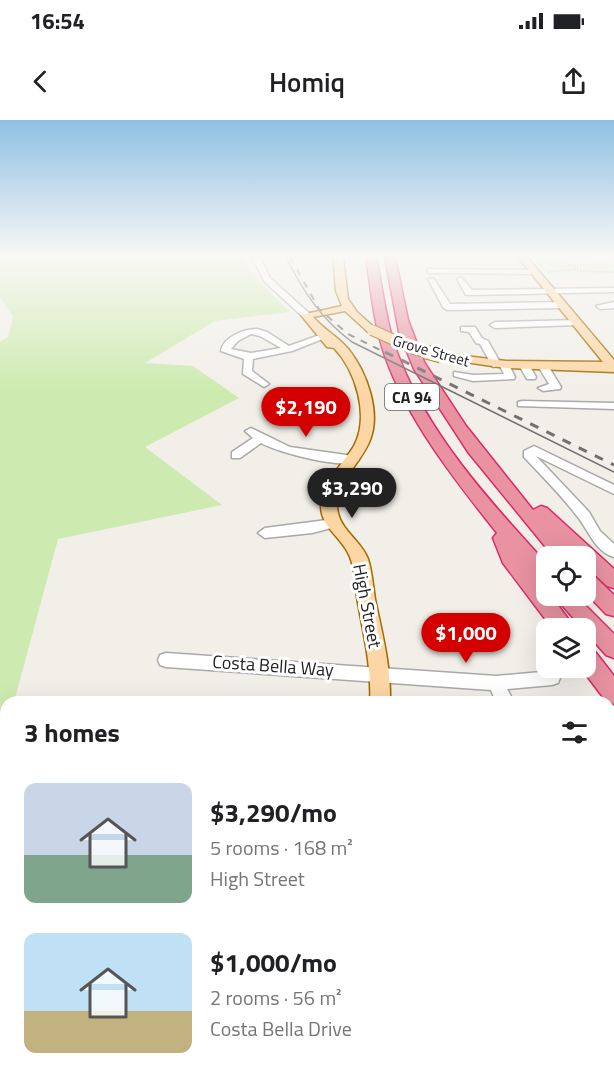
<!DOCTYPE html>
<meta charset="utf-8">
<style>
body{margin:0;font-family:"Titillium Web",sans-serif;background:#f2f2f2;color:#202124;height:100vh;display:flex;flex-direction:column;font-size:22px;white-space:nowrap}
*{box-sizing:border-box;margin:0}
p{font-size:20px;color:#757577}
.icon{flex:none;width:33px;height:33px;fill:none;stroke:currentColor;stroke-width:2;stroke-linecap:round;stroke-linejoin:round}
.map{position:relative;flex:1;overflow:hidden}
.side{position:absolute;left:0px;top:576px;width:615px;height:386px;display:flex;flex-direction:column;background:#fff;border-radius:18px 18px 0 0;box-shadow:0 6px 24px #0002}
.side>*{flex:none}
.controls{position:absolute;left:536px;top:426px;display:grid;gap:12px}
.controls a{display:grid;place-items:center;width:60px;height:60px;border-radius:12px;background:#fff;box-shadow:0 6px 24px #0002;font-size:30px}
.price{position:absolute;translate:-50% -51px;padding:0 14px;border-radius:21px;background:#d40000;color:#fff;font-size:20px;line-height:39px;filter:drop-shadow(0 2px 3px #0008)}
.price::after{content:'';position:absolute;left:50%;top:36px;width:18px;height:14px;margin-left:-9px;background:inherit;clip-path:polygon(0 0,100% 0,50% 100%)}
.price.selected{background:#222;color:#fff}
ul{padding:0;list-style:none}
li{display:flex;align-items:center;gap:18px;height:150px;padding:0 24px}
li span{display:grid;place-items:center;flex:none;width:168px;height:120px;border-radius:12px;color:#555}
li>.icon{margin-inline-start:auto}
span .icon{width:72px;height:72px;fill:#fffc;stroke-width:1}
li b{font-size:26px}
h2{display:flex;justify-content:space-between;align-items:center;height:72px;padding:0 24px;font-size:26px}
.status{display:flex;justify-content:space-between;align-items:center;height:42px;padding:0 30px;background:#fff;direction:ltr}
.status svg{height:16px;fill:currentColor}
header{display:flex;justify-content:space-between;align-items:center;height:78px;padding:0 24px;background:#fff;font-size:27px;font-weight:600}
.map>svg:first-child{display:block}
.grass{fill:#cdebb0}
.park{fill:#c8facc}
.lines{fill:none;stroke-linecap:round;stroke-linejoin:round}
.minor-casing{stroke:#a9a9a9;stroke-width:3}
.major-casing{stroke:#a06b00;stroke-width:3}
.highway-casing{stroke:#dc2a67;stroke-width:3}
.path{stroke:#fa8072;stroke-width:1.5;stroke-dasharray:1.5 1.5;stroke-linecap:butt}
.minor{fill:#fff;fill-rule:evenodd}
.major{fill:#fcd6a4;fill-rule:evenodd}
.highway{fill:#e892a2;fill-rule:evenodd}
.tram{stroke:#707070;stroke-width:1.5}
.rail-far1{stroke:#707070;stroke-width:2;stroke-dasharray:7 7;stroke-linecap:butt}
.rail{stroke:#707070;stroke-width:3;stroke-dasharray:9 9;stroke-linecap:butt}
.major-bridge-far1-casing{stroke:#a06b00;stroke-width:12;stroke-linecap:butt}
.major-bridge-casing{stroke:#a06b00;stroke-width:15;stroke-linecap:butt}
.major-bridge-far1{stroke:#fcd6a4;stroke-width:10}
.major-bridge{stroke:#fcd6a4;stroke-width:13}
.labels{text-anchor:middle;stroke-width:6;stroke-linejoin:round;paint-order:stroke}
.far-street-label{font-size:15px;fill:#222;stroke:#fff}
.shield{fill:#fff;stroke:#646464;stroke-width:1.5}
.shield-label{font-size:16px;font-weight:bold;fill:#222}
.street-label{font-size:18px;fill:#222;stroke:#fff}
</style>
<div class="status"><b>16:54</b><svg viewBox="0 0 49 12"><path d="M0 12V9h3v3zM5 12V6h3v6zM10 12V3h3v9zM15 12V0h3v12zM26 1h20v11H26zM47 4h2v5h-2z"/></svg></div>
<header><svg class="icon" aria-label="back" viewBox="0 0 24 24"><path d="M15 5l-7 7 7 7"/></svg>Homiq<svg class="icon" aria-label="share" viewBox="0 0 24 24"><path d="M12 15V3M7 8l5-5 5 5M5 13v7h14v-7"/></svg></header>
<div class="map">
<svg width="614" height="961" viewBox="0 0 614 961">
<rect width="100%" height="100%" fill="#f2efe9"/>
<path class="grass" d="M0 137H241L251 154 290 192 215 201 145 243 193 246 239 278 145 327 222 385 58 419 14 582H6V613L0 636V222L8 217 13 197 0 177Z
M0 701H6V956H415L420 961H0Z"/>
<path class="park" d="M531 137H565L572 144 614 143V153L547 155Z"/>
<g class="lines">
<defs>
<path id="minor" d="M252 137H260L270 158 309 193V197H303L264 161Z
M431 149 535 150 539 152 535 154 428 153V149Z
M461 157 472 170 614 168V172L469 175H466L457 159Z
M428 159H434L450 184 562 182 566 185 562 188 447 190 443 187Z
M614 182V188L600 189 596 186Z
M580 200V204L577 205 495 208 490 205 495 202Z
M461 207H475L482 218 488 221 501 244 508 243 515 257 514 259 473 261 454 256V252L473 255 504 254 500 246 493 247 480 224 476 223 469 212 461 211Z
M257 209 267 212 289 226 325 213 330 216 292 231 253 239 252 251 269 264 264 267 243 254 244 239 221 231C223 217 244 209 257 209ZM251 214 260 216 281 228 251 233 231 229 238 221Z
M543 243 547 244 561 267 560 269 543 271 538 268 549 264 538 246Z
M521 245H529L536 257 535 259H527L520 247Z
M522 281 614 283V289L518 286V282Z
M251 308 290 327 353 336 359 340C346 351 277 332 261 323L240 338H232V332L253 318 245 311Z
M534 326 614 365V374L536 336 589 392 600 411 614 424V437C595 432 588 409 577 396 561 375 542 356 524 337V331Z
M334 399 339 400 341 403 339 406 312 413 265 418 258 413 265 408Z
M166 533 496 556 552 551 558 553 560 558 558 563 552 565 507 569 514 582H496L491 570 166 547 160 545 158 540 160 535Z
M519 956H545L548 961H521Z"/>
<path id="major" d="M333 137H343L348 179 357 192 377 210 368 212 345 191 313 197C324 210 339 217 349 230 367 253 381 292 370 320 361 344 331 366 338 393 342 411 361 421 368 439 372 451 373 466 375 479 382 513 391 546 390 582H370C372 546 363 513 357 477 355 464 355 449 350 437 343 418 321 408 321 386 322 363 343 344 354 326 370 296 356 251 334 228L327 227 301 195 342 186 336 171Z
M518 137H527L614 240V252L506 248 437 238 435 236 441 233 506 241 603 242Z
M446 956H478L480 961H448Z"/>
<path id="highway" d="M366 137H376C383 170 386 204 398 235 428 314 490 382 546 443V463L540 461 546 470V476H551L575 508H552L503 443 493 418 497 413C455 360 408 301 385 236 374 205 371 170 366 137Z
M385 137H395L408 200 424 242 466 306 533 390 541 386 547 388 614 449V468L607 466 585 445V436H576L572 432 574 436H553L468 332 414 249 399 212Z
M585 452 592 454 614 475V496L606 494 585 472Z
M554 476H576L614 514V538L606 535Z
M585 527 593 529 614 556V584L606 581 581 548H585Z
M614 689V718L609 720V691Z
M609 898 614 900V939L609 937Z
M609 940 614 942V961H589L587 956H609Z"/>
</defs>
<use href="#minor" class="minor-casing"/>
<use href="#major" class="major-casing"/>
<use href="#highway" class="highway-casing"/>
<path class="path" d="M540 140 563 141 578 149 548 152
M539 141 555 146 607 144
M577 151 614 152"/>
<use href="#minor" class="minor"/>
<use href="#major" class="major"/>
<use href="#highway" class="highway"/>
<path class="tram" d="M286 137C303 171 321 199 352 222L614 352"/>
<path class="rail-far1" d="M290 137 319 189 348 214 388 234"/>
<path class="rail" d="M385 232 614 345"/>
<defs>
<path id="major-bridge-far1" d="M372 210 414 229 432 234"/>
<path id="major-bridge" d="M426 232 441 236"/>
</defs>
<use href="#major-bridge-far1" class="major-bridge-far1-casing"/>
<use href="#major-bridge" class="major-bridge-casing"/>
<use href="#major-bridge-far1" class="major-bridge-far1"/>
<use href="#major-bridge" class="major-bridge"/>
</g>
<linearGradient id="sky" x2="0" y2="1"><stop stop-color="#8fc0e4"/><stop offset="0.5" stop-color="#f9f8f5"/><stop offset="1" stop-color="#f9f8f5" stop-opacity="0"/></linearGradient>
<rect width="614" height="272" fill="url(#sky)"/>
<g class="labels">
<g class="far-street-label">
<text transform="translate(431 231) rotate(16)" y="5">Grove Street</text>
</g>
<rect class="shield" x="385" y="264" width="54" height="26" rx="4.5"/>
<g class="shield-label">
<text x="412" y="283">CA 94</text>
</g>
<g class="street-label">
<text transform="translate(367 486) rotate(79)" y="6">High Street</text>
<text transform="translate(273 546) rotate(4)" y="6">Costa Bella Way</text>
</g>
</g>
</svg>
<div class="controls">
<a><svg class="icon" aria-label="locate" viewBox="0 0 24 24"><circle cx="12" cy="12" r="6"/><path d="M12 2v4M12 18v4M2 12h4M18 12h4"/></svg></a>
<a><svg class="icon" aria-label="layers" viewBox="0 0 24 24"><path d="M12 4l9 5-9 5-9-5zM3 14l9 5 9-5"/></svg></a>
</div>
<b class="price" style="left:306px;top:318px">$2,190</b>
<b class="price selected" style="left:352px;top:399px">$3,290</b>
<b class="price" style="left:466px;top:544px">$1,000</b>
<section class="side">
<h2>3 homes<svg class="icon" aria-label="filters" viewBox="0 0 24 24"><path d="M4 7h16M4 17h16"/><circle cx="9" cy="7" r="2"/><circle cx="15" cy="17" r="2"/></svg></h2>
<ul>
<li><span style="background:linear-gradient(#c9d6e8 60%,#7fa58c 0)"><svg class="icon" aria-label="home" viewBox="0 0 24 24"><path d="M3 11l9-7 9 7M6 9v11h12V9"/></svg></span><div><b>$3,290/mo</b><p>5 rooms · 168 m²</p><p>High Street</p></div></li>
<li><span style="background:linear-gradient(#bfe0f5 65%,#c2b280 0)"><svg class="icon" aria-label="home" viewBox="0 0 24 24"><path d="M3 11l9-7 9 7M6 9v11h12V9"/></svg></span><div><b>$1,000/mo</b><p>2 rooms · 56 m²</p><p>Costa Bella Drive</p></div></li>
</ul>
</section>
</div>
